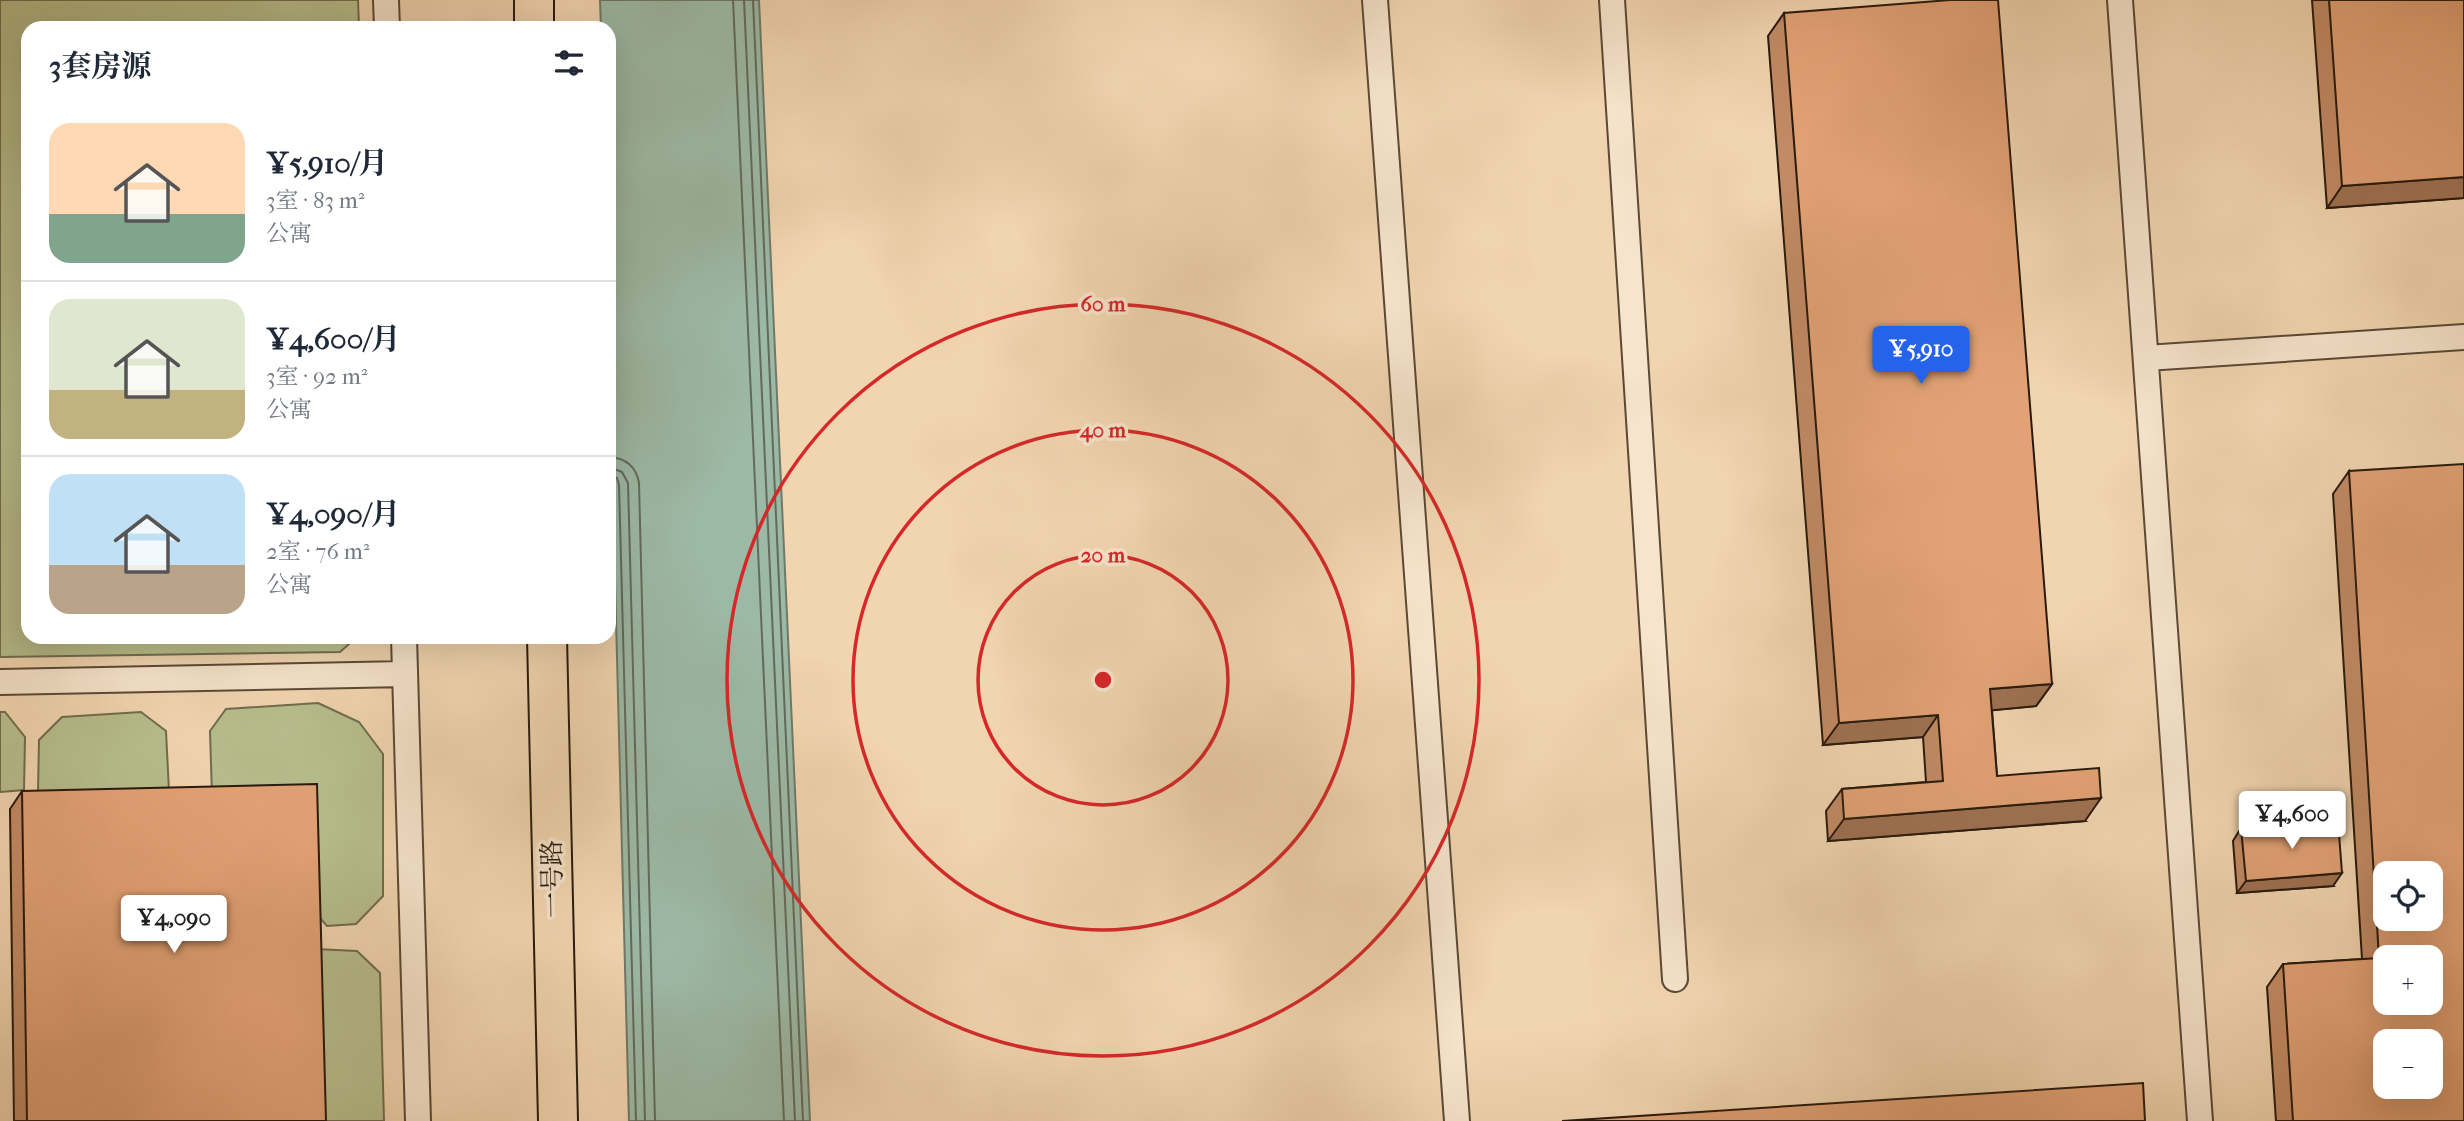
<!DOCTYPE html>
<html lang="zh">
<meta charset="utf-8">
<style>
body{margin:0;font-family:"IM FELL French Canon","Noto Serif SC",serif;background:#f6f6f7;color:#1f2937;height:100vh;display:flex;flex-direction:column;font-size:26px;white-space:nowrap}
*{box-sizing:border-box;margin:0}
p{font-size:23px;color:#747a83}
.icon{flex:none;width:38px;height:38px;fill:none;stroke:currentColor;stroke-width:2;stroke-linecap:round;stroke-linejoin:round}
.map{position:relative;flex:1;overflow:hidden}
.sheet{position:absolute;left:21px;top:21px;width:595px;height:623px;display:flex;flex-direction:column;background:#fff;border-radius:21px;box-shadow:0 7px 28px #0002}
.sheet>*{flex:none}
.buttons{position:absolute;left:2373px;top:861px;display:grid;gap:14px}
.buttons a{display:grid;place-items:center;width:70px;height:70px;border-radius:14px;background:#fff;box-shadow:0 7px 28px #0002;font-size:35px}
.price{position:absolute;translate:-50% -60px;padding:0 16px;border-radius:7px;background:#fff;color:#222;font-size:23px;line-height:46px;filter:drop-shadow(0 2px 4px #0008)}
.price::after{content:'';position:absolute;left:50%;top:42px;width:21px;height:16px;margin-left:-10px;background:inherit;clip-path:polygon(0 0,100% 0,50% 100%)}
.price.on{background:#2563eb;color:#fff}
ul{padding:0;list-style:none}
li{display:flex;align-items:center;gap:21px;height:175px;padding:0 28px}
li+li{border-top:2px solid #e0e1e3}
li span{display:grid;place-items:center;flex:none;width:196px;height:140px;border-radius:21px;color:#555}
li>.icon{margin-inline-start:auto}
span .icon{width:84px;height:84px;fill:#fffc;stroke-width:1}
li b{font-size:30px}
h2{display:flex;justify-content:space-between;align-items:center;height:84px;padding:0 28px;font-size:30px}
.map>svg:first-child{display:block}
.green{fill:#b7be8d;stroke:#706c4e;stroke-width:2}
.water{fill:#9cb9a6;stroke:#6e7969;stroke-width:2}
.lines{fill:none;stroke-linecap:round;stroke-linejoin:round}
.shore{stroke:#626a5a;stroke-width:2}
.lane-casing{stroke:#5a4936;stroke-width:28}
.primary-casing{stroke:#281a0e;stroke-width:42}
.lane{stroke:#f6e4cc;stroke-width:24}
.primary{stroke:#f1d5b0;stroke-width:38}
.wall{fill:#c28b65;stroke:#281a0e;stroke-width:2}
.shaded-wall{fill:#9e7152;stroke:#281a0e;stroke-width:2}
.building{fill:#e2a275;stroke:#281a0e;stroke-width:2;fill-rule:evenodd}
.ring{fill:none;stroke:#d62828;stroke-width:3.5}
.labels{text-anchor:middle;stroke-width:7;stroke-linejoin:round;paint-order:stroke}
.street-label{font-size:26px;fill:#281a0e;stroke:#f6e4cc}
.centre{fill:#d62828;stroke:#f6e4cc;stroke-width:3.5}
.ring-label{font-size:21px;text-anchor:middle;font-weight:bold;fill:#d62828;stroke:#f6e4cc;stroke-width:7;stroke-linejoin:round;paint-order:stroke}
</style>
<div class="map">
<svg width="2464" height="1121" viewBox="0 0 2464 1121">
<rect width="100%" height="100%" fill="#f1d5b0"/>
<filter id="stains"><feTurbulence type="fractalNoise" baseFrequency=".00286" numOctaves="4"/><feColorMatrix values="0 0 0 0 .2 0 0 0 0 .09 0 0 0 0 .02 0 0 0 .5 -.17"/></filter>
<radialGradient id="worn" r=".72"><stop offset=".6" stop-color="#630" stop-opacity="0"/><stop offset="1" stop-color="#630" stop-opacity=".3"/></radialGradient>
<path class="green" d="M0 0H358L359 28H28V637H357L340 652 0 657Z
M318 703 359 722 383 754V896L356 924 327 926 212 796 210 731 226 709Z
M0 712H5L25 737 24 790 0 792Z
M141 712 166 731 169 791 38 793 39 740 62 717Z
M315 949 357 951 380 973 384 1121H320Z"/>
<path class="water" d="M600 0H759L810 1121H629L609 350V28H601Z"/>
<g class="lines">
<path class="shore" d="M733 0 784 1121
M744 0 795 1121
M753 0 803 1121
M609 457C626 458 636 466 639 483L655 1121
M609 467 622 472 628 483 645 1121
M609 476 617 478 619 485 636 1121"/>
<defs>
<path id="lane" d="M386 0 387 28
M1375 0 1457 1121
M1612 0 1675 979
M2120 0 2200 1121
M2146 358 2464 337
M404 637 418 1121
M0 682 405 674"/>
<path id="primary" d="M534 0V28
M547 637 558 1121"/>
</defs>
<use href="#lane" class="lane-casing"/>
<use href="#primary" class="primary-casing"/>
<use href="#lane" class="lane"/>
<use href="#primary" class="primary"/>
</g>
<path class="wall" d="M2312 0H2464V198L2327 208Z
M1784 13 2052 684 2036 706 1992 710 1997 776 2085 821 1828 841 1826 811 1842 789 1926 782 1923 737 1823 745 1768 36Z
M2349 471 2464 1121H2276L2267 987 2283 964 2362 959 2333 494Z
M22 791 326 1121H14L10 809Z
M2241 828 2333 886 2237 893 2233 841Z"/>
<path class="shaded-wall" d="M2464 177V198L2327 208 2342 186Z
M2052 684 2036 706 1975 712 1990 689Z
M1938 715 1923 737 1823 745 1839 723Z
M2101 798 2085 821 1828 841 1844 819Z
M2342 873 2333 886 2237 893 2246 881Z"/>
<path class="building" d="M1950 0H1998L2052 684 1990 689 1997 776 2099 768 2101 798 1844 819 1842 789 1943 781 1938 715 1839 723 1784 13Z
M2329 0H2464V177L2342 186Z
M2464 464V1121H2293L2283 964 2379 958 2349 471ZM2385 873H2431V919H2385ZM2385 957H2431V1003H2385ZM2385 1041H2431V1087H2385Z
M317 784 326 1121H27L22 791Z
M2338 821 2342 873 2246 881 2241 828Z
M2143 1083 2145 1121H1562Z"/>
<g class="ring">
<circle cx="1103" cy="680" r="125"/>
<circle cx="1103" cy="680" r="250"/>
<circle cx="1103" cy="680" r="376"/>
</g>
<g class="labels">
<g class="street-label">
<text transform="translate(552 879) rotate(-91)" y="9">一号路</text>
</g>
</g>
<circle cx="1103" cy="680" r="10" class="centre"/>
<g class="ring-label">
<text x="1103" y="311">60 m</text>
<text x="1103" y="437">40 m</text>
<text x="1103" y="562">20 m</text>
</g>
<rect width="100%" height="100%" filter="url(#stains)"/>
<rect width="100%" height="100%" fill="url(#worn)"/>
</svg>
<div class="buttons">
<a><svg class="icon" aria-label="locate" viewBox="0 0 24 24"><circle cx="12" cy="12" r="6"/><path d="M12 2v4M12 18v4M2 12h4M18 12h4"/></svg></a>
<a>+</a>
<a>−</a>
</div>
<b class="price on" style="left:1921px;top:386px">¥5,910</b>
<b class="price" style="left:2292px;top:851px">¥4,600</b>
<b class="price" style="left:174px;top:955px">¥4,090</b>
<section class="sheet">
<h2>3套房源<svg class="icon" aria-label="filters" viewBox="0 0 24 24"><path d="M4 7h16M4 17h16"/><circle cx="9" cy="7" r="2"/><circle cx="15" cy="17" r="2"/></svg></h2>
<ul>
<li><span style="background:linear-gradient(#ffd9b3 65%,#7fa58c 0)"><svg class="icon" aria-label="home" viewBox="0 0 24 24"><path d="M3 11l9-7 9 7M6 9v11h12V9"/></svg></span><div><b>¥5,910/月</b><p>3室 · 83 m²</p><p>公寓</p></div></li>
<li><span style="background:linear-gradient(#dfe7d0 65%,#c2b280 0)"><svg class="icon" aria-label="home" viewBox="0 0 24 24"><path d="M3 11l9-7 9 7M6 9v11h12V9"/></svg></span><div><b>¥4,600/月</b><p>3室 · 92 m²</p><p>公寓</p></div></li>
<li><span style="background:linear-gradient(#bfe0f5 65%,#b9a48a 0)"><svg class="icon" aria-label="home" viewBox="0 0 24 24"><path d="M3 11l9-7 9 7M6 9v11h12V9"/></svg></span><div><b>¥4,090/月</b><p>2室 · 76 m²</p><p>公寓</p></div></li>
</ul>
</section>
</div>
